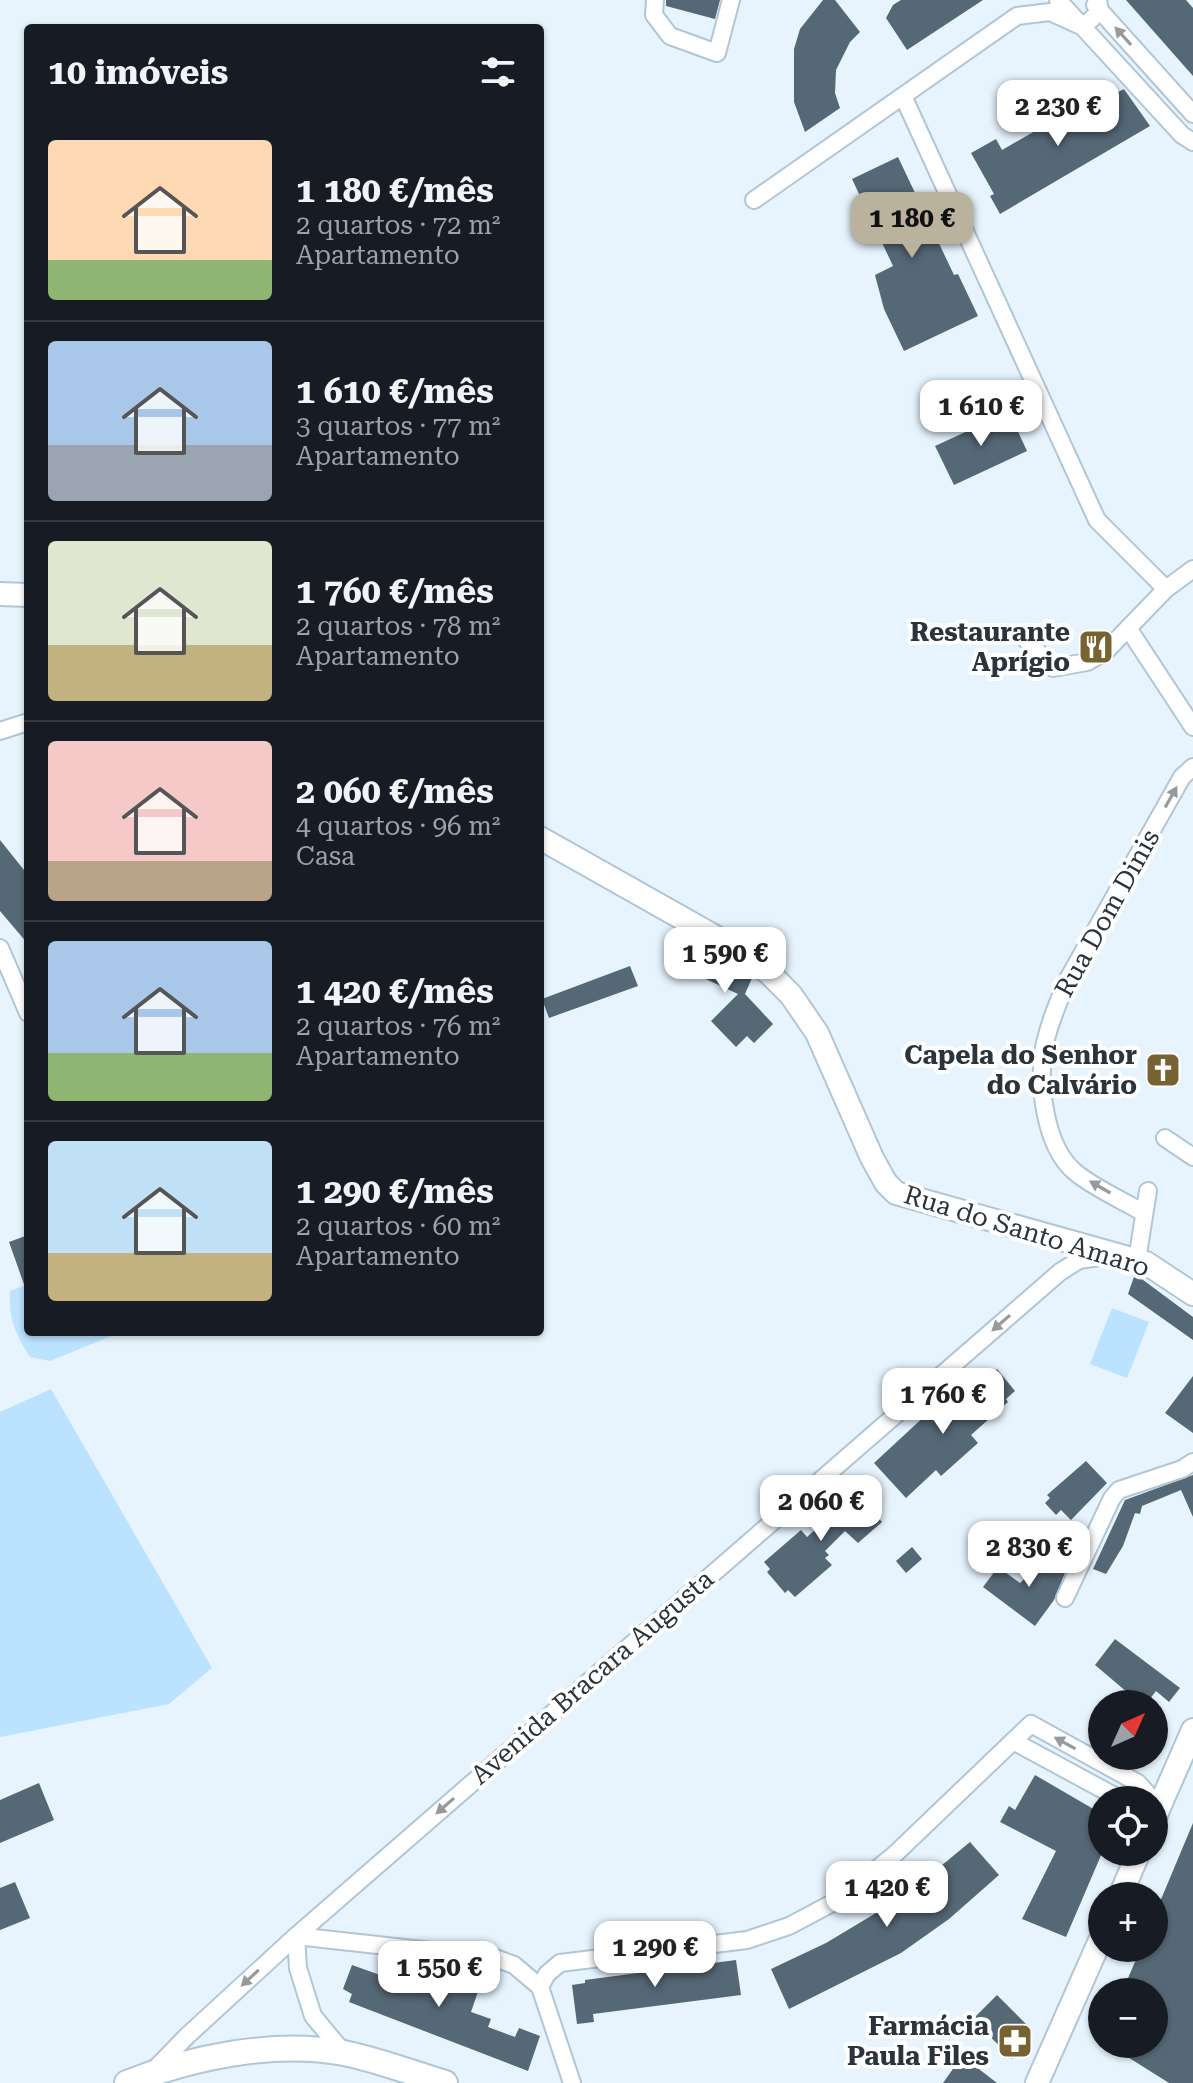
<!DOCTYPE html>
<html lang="pt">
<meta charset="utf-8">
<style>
body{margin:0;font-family:"Roboto Serif",serif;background:#242831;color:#f1f3f6;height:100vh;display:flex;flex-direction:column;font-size:30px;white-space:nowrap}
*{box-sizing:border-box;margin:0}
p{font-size:26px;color:#9ea1a6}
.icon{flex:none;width:44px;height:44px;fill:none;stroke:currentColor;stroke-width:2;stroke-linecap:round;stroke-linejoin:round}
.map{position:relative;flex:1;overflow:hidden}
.details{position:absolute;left:24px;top:24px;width:520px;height:1312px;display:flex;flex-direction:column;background:#171b24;border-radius:8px;box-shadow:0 2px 6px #0004}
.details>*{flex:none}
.needle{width:52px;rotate:45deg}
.buttons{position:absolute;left:1088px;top:1690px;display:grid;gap:16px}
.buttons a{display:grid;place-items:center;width:80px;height:80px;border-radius:50%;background:#171b24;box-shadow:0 2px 6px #0004;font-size:40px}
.price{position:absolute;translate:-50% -68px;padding:0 18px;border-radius:16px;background:#fff;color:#222;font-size:26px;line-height:52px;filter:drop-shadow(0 2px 4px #0008)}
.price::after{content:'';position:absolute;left:50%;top:48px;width:24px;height:18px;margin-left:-12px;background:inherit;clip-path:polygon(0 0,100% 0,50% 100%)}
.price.current{background:#bab29d;color:#111}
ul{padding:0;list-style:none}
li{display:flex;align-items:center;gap:24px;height:200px;padding:0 24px}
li+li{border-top:2px solid #363941}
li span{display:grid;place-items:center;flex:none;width:224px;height:160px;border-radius:8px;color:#555}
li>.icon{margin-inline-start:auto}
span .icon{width:96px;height:96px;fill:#fffc;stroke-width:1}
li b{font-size:34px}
h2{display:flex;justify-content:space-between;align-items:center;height:96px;padding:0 24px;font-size:34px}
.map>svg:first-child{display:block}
.green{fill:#bbe2fe}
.building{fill:#556876}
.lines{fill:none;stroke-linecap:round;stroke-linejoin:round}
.street-casing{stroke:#b1c6d5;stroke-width:20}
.secondary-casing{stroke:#b1c6d5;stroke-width:26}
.primary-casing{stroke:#b1c6d5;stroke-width:28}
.street{stroke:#fff;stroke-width:16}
.secondary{stroke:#fff;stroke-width:22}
.primary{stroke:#fff;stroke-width:24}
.oneway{fill:#959a9c}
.labels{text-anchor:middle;stroke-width:8;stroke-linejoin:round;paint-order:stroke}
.poi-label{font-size:26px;font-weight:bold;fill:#2b343a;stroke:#fff;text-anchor:end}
.street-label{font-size:26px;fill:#2b343a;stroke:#fff}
</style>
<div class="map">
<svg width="1193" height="2083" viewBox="0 0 1193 2083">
<rect width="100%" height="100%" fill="#e7f4fe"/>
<path class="green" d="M28 1284V1332H121L50 1361 30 1357C15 1333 9 1320 10 1291Z
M1112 1308 1149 1322 1127 1378 1090 1364Z
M51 1389 212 1668 169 1704 0 1737V1412Z"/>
<path class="building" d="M666 0H720L715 19 666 6Z
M823 0H835L860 32 850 42 836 70 835 93 840 108 805 132 794 102V49L800 29Z
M901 0H983L907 50 886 18 893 5Z
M1126 0H1186L1193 8V76Z
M1124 89 1150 126 1000 214 990 196 994 194 971 153 996 139 1002 150 1068 112 1069 114 1106 93 1108 97Z
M898 157 954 275 958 274 978 316 904 351 884 309 875 275 893 266 852 179Z
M1009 412 1027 451 954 485 935 446Z
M0 840 28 875V944L0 911Z
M692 947 752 978 745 994 773 1024 754 1043 747 1036 736 1047 711 1021 738 994 682 968 669 973 664 956Z
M630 966 638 986 549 1018 542 999Z
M28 1235V1289L26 1290 9 1242Z
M1135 1274 1193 1317V1340L1128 1294Z
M997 1369 1015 1391 1006 1399 1008 1402 971 1435 978 1443 941 1476 936 1470 906 1498 874 1463 941 1401 949 1410Z
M1193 1376V1433L1165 1413Z
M1086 1461 1107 1483 1071 1520 1061 1510 1056 1515 1045 1503 1050 1498 1047 1495Z
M1193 1475V1517L1181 1490 1142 1506 1140 1514 1135 1513 1123 1546 1106 1574 1093 1569 1125 1500Z
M859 1489 878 1509 874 1513 882 1522 858 1543 845 1531 825 1551 829 1555 825 1558 832 1565 795 1597 788 1590 785 1593 767 1572 770 1569 764 1562 801 1530 807 1537 828 1518 824 1512 844 1494 848 1498Z
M912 1547 922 1559 906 1573 896 1561Z
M1051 1554 1067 1568 1054 1600 1035 1626 983 1587 998 1567 1020 1583Z
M1115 1639 1180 1688 1169 1702 1156 1691 1146 1704H1141L1095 1665Z
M1035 1775 1102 1814V1853L1066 1937 1022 1919 1056 1851 1000 1822 1009 1806 1015 1810Z
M39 1783 54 1820 0 1843V1800Z
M1193 1823V2083H1169L1107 2044H1154V1992H1122L1141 1948H1154V1916Z
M970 1842 999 1875 949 1919 901 1953 789 2009 771 1969 826 1943 876 1913 924 1880Z
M15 1882 30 1918 0 1930V1888Z
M386 1957 409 1960 404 1976 443 1988 454 1965 486 1968 471 2012 491 2019 488 2027 515 2037 519 2028 540 2036 528 2071 349 2002 352 1994 343 1989 352 1965 380 1975Z
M736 1960 741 1995 593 2014 594 2022 577 2024 572 1985 585 1983V1980Z
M997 1995 1030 2028 1012 2059 973 2019Z
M962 2056 997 2083H943Z"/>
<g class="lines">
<defs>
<path id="street" d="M655 0 654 15 670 36 717 53 731 0
M1058 0 1182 135 1193 142
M1095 5 1193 114
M903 96 1097 520 1166 589
M754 200 1017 16 1050 12 1083 27 1100 11 1098 0
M1128 628 1193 727
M1022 635 1053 668 1087 662 1106 651 1166 589 1193 569
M0 731 28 722
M0 948 28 1013
M1165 1138 1193 1157
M1144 1213C1122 1200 1094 1188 1075 1172 1044 1146 1037 1081 1045 1043 1050 1021 1059 1000 1068 979L1182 777 1193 767
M1137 1260 1148 1191
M1065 1598 1112 1498 1119 1490 1182 1469 1193 1462
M1013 1741 1122 1800
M540 1987 547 1974 560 1963 747 1940 789 1926 840 1899 894 1855 1031 1724 1138 1783 1153 1800
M540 1987 572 2083
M344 2053 313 2016 298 1968 296 1936 495 1958 514 1965 540 1987
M154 2070 187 2036 296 1936 1060 1272 1079 1260 1105 1256"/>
<path id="secondary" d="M0 594 28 595
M540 838 728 944 769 973 791 995 817 1033 872 1158 886 1183 896 1193 1146 1263 1193 1294
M1154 1819 1193 1730
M1120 1896 1139 1852
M1037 2083 1102 1936"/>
<path id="primary" d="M127 2083C192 2057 275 2040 344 2053 378 2060 412 2073 445 2083"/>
</defs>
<use href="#street" class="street-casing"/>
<use href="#secondary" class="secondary-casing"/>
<use href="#primary" class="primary-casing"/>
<use href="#street" class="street"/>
<use href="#secondary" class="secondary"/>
<use href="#primary" class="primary"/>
</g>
<defs><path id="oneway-solid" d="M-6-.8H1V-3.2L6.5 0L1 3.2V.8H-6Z" transform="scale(2)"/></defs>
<g class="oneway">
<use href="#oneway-solid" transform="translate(1123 36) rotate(-132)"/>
<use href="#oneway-solid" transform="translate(1171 797) rotate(-61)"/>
<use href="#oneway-solid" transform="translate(1100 1187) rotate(-150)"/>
<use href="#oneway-solid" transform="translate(1001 1323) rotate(139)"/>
<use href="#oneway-solid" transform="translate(1065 1743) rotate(-151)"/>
<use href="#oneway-solid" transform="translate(445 1806) rotate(139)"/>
<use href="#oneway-solid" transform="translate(250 1978) rotate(137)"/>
</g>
<defs>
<symbol id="restaurant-square" viewBox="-11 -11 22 22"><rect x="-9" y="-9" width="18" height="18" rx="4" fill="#766331" stroke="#fff"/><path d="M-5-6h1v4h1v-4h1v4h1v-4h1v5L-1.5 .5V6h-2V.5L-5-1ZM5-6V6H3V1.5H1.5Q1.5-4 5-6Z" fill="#fff"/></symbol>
<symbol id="church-square" viewBox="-11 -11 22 22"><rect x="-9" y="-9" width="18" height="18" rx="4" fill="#766331" stroke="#fff"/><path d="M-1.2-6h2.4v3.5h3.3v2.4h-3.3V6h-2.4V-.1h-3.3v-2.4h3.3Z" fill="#fff"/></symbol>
<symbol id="pharmacy-square" viewBox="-11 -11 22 22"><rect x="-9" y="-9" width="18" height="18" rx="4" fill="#766331" stroke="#fff"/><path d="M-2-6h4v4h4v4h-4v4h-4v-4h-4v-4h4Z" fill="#fff"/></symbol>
</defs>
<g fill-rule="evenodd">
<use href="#restaurant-square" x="1076" y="627" width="40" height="40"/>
<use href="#church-square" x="1143" y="1050" width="40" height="40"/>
<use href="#pharmacy-square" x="995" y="2021" width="40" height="40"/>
</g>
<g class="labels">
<g class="poi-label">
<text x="1070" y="641">Restaurante<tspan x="1070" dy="30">Aprígio</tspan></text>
<text x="1137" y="1064">Capela do Senhor<tspan x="1137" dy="30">do Calvário</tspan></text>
<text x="989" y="2035">Farmácia<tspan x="989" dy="30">Paula Files</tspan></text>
</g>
<g class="street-label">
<text transform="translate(1107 913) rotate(-61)" y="9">Rua Dom Dinis</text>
<text transform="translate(1027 1231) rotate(17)" y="9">Rua do Santo Amaro</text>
<text transform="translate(592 1677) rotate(-41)" y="9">Avenida Bracara Augusta</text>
</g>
</g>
</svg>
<div class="buttons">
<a><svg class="needle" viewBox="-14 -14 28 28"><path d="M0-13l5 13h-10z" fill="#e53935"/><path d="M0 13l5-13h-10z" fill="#9ea1a6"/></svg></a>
<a><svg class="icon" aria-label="locate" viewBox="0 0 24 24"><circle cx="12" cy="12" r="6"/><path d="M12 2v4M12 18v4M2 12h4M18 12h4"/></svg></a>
<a>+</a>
<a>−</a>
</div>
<b class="price" style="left:1058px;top:148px">2 230 €</b>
<b class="price current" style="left:912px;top:260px">1 180 €</b>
<b class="price" style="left:981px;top:448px">1 610 €</b>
<b class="price" style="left:725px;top:995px">1 590 €</b>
<b class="price" style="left:943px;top:1436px">1 760 €</b>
<b class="price" style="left:821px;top:1543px">2 060 €</b>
<b class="price" style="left:1029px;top:1589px">2 830 €</b>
<b class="price" style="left:887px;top:1929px">1 420 €</b>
<b class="price" style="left:655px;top:1989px">1 290 €</b>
<b class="price" style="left:439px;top:2009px">1 550 €</b>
<section class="details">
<h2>10 imóveis<svg class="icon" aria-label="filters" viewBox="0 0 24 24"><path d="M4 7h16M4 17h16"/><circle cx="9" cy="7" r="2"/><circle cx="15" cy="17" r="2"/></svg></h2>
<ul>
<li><span style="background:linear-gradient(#ffd9b3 75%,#8fb573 0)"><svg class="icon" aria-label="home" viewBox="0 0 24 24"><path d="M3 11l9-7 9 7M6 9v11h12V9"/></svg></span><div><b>1 180 €/mês</b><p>2 quartos · 72 m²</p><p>Apartamento</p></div></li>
<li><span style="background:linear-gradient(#a9c7e8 65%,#9aa5b1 0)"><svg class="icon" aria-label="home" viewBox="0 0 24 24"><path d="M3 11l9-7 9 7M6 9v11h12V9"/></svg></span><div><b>1 610 €/mês</b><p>3 quartos · 77 m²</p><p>Apartamento</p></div></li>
<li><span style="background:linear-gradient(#dfe7d0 65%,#c2b280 0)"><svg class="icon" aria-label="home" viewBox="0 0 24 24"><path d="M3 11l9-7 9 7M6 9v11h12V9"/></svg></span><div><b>1 760 €/mês</b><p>2 quartos · 78 m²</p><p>Apartamento</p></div></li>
<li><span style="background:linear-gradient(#f6c9c9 75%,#b9a48a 0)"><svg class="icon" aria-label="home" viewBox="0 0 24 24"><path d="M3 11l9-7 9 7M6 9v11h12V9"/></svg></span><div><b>2 060 €/mês</b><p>4 quartos · 96 m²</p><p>Casa</p></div></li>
<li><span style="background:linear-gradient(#a9c7e8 70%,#8fb573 0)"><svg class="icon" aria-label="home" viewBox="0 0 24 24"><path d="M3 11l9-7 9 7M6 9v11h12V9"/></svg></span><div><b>1 420 €/mês</b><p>2 quartos · 76 m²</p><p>Apartamento</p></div></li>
<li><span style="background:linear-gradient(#bfe0f5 70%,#c2b280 0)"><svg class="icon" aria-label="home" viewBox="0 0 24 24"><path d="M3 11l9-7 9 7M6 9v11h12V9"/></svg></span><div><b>1 290 €/mês</b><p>2 quartos · 60 m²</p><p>Apartamento</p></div></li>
</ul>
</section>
</div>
